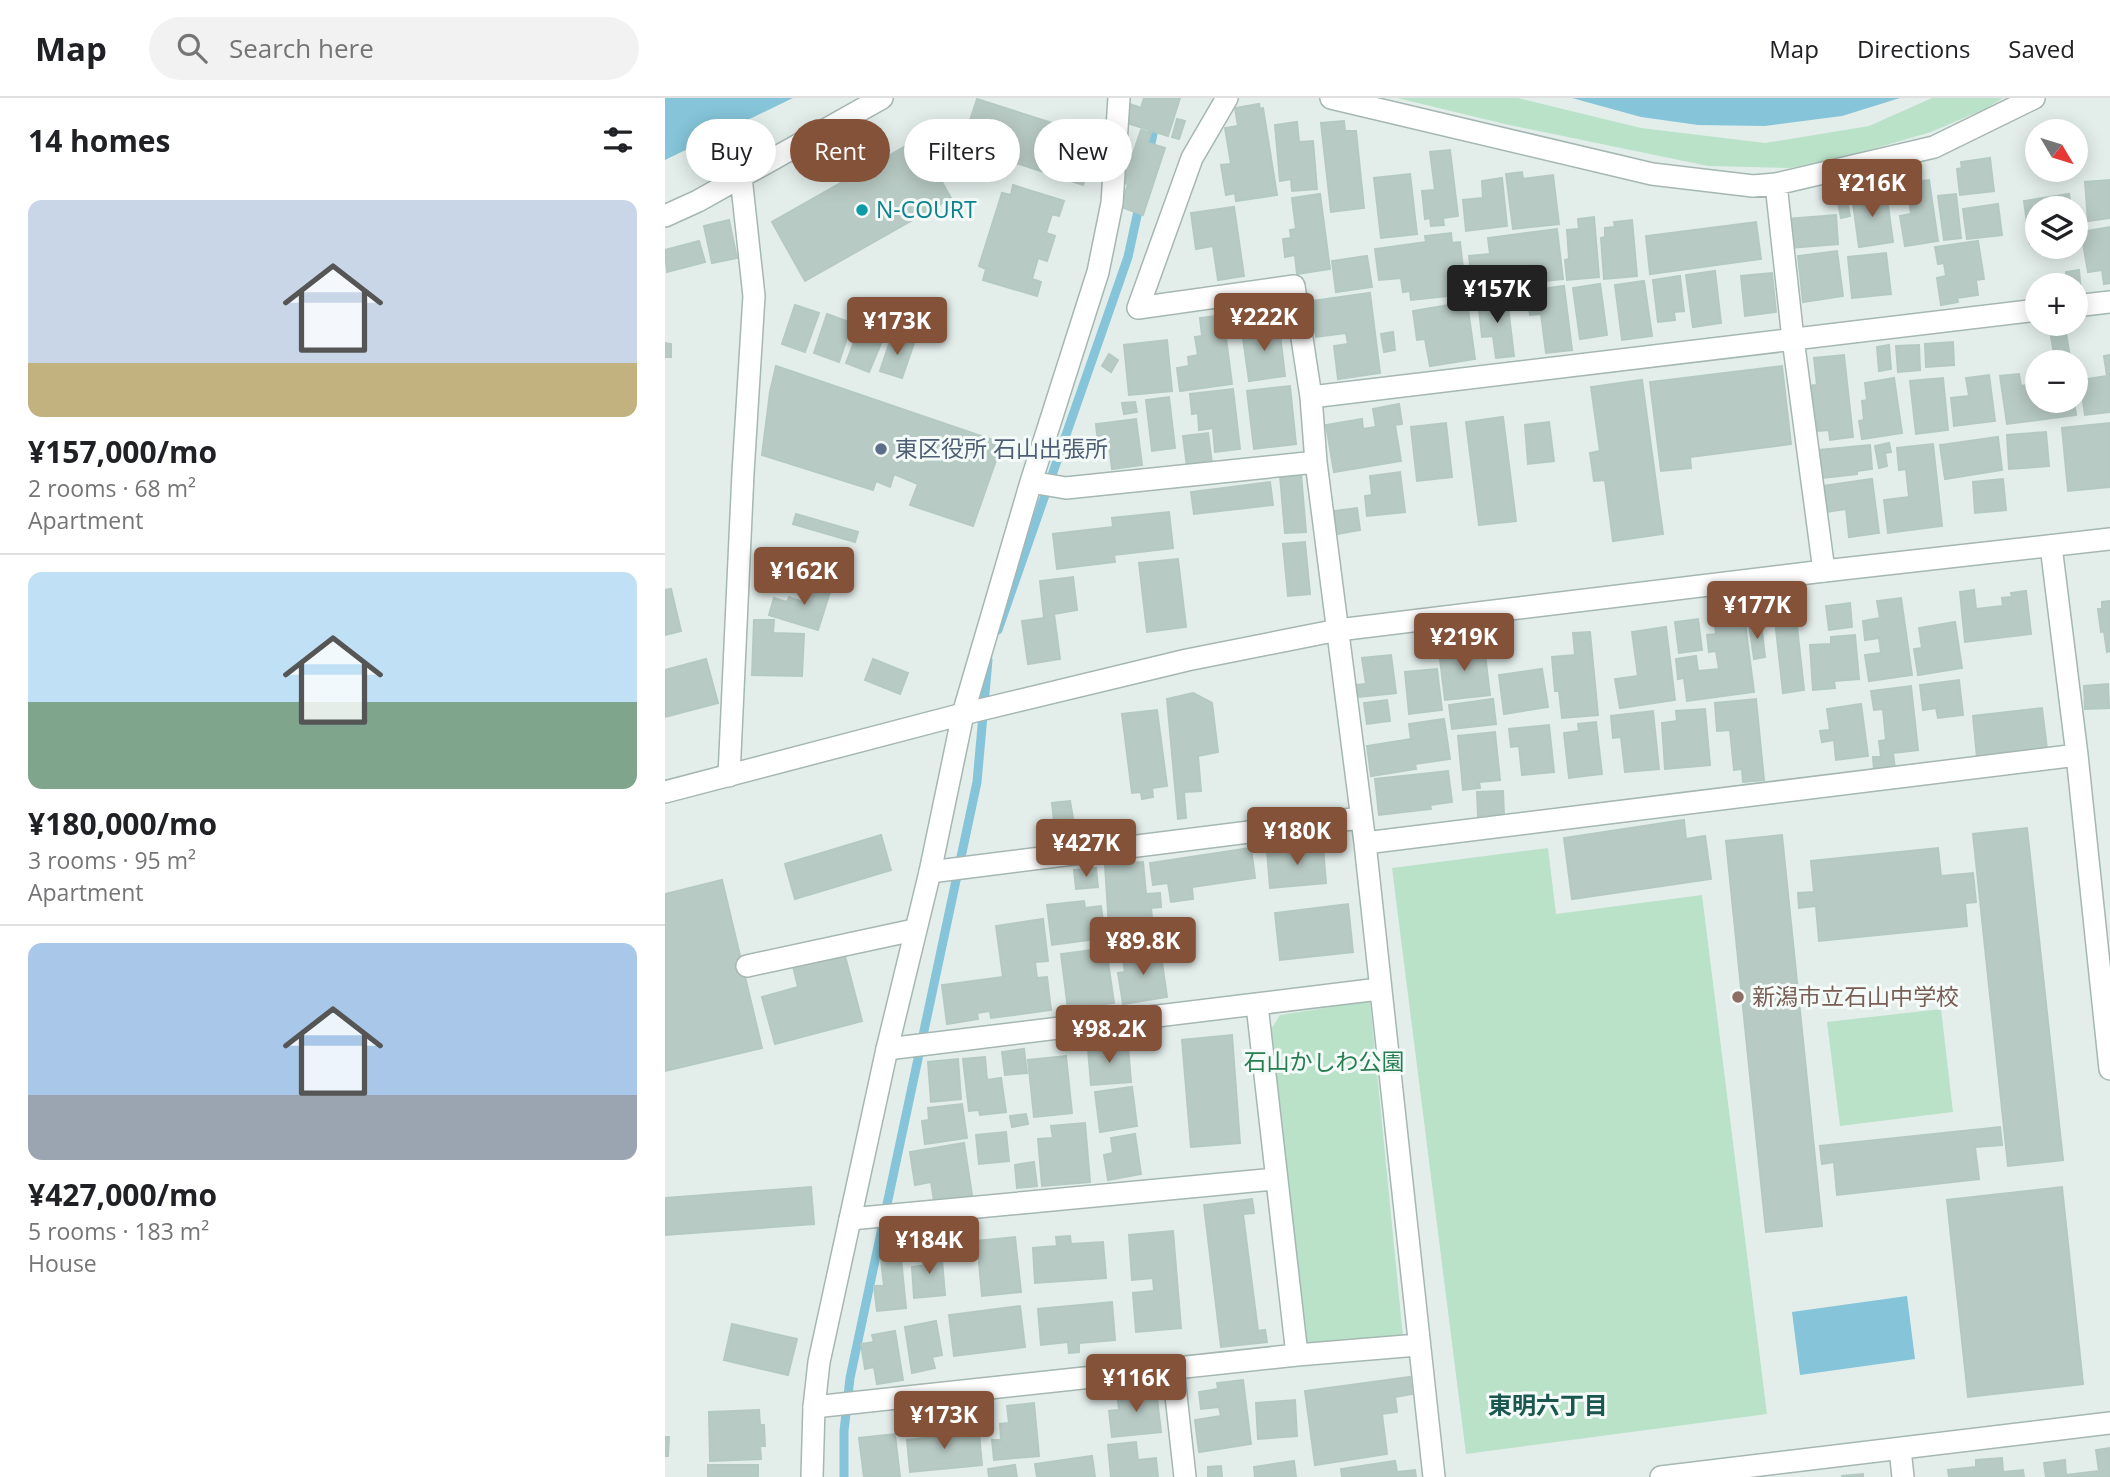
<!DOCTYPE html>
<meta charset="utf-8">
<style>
body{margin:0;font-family:"Open Sans","Noto Sans JP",sans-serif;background:#f2f2f2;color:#202124;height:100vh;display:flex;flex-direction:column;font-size:26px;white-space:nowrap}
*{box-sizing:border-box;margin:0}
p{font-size:23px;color:#757577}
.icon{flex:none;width:38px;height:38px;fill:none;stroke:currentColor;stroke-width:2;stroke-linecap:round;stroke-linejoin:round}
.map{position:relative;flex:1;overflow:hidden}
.side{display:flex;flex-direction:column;background:#fff;width:665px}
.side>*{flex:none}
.top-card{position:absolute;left:21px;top:21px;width:665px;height:63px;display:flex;gap:14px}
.needle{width:46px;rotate:128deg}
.fabs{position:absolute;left:1360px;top:21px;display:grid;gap:14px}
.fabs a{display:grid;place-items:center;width:63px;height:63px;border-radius:50%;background:#fff;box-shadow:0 4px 18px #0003;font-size:35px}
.price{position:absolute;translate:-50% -60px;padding:0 16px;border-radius:7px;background:#845238;color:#fff;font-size:23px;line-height:46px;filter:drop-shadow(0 2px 4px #0008)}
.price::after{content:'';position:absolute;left:50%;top:42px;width:21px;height:16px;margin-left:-10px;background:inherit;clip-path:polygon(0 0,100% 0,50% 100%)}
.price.current{background:#222;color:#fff}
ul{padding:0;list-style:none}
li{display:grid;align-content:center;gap:14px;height:371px;padding:0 28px}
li+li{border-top:2px solid #e0e0e0}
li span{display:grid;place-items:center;height:217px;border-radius:14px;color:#555}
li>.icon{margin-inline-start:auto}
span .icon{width:126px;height:126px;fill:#fffc;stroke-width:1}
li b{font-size:30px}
h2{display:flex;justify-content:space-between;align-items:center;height:84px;padding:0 28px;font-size:30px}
.pill{padding:0 24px;border-radius:32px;background:#fff;box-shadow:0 4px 18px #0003;font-size:24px;line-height:63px}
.pill.current{background:#845238;color:#fff}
header{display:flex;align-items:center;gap:42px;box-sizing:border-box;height:98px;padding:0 35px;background:#fff;border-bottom:2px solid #e0e0e0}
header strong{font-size:33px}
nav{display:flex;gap:38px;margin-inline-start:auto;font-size:24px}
.search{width:490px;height:63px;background:#f2f2f2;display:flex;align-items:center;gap:18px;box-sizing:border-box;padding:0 24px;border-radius:38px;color:#757577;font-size:26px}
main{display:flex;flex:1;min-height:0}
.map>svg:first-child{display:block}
.green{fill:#bae2c9}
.water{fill:#85c4d9}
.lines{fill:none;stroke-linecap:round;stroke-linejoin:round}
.stream{stroke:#85c4d9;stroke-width:9}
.building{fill:#b8cac4;stroke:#b5c9c3;stroke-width:2}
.minor-casing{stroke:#a5b7b3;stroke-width:24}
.tertiary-casing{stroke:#a5b7b3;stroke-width:24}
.minor{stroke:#fff;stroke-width:21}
.tertiary{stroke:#fff;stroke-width:21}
.culture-dot{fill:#0f9aa8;stroke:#f4faf8;stroke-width:2.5}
.service-dot{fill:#5c6f8a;stroke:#f4faf8;stroke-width:2.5}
.education-dot{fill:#8d6e63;stroke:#f4faf8;stroke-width:2.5}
.labels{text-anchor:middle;stroke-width:6;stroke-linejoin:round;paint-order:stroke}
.culture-label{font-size:23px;fill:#0d838f;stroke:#f4faf8;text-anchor:start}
.service-label{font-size:23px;fill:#4e5e75;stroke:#f4faf8;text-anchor:start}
.education-label{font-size:23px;fill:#785e54;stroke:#f4faf8;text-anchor:start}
.park-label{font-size:23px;fill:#267e51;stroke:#f4faf8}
.neighbourhood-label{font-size:24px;font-weight:bold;fill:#1a574e;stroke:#f4faf8}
</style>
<header>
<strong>Map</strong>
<div class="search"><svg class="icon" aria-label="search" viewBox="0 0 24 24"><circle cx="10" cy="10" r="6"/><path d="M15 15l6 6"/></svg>Search here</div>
<nav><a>Map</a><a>Directions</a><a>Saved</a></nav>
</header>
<main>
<section class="side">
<h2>14 homes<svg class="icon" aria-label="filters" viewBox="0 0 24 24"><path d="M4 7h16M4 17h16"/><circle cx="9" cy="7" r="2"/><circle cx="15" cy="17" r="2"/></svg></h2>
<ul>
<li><span style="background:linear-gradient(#c9d6e8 75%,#c2b280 0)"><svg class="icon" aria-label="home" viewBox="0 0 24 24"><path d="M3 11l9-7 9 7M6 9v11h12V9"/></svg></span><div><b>¥157,000/mo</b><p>2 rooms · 68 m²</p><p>Apartment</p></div></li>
<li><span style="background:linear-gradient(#bfe0f5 60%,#7fa58c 0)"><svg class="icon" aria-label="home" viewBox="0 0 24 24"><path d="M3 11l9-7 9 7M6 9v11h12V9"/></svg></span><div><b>¥180,000/mo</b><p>3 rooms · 95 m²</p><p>Apartment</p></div></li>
<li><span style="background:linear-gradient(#a9c7e8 70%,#9aa5b1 0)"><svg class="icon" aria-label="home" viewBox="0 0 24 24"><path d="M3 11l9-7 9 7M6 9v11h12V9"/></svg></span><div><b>¥427,000/mo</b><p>5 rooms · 183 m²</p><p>House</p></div></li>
</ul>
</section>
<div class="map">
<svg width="1445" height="1379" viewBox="0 0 1445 1379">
<rect width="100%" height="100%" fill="#e3eeeb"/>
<path class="green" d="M732 0H853L976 30 1100 45 1204 28 1267 0H1338L1322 10 1266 34 1187 57 1125 70 1043 68 844 27Z
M883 750 891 816 1037 797 1102 1316 801 1356 727 770Z
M705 903 738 1239 640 1248 603 936 615 917Z
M1276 911 1288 1014 1175 1028 1162 924Z"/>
<path class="water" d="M0 0H128L0 62Z
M907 0H1235L1177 18 1100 28 1033 27 976 19Z
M1242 1198 1250 1261 1135 1277 1127 1214Z"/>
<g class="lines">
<path class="stream" d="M484 56 495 0
M333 532 463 159 475 104
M179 1379V1333L185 1280 312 684 323 562"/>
</g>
<path class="building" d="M479 0H515L503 38 459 24 465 6 476 10Z
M312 1 434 40 418 87 297 47Z
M594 6 595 11 598 10 612 97 571 103 570 95 561 97 556 67 566 66 560 30 573 28 570 10Z
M512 21 520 23 514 41 507 39Z
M679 23 680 33H691L699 110 666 114 656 25Z
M632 24 634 44 648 43 652 91 627 93 626 81 615 83 610 27Z
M476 32 486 35 483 45 500 50 478 117 456 109 463 86 458 85Z
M253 41 286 100 140 183 107 124Z
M785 52 793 118 778 120 779 127 766 128 765 120 760 121 757 93 770 92 765 54Z
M1325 60 1329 93 1295 97 1292 71 1297 70 1296 64Z
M857 74 858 81 888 77 894 126 848 131 841 76Z
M745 76 752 136 716 140 709 80Z
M837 80 842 128 801 133 798 102 818 100 817 83Z
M1264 82 1273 143 1240 148 1235 118 1246 116 1242 85Z
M1445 82V120L1423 123 1420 84Z
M348 87 399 103 394 118 387 116 381 135 390 138 382 163 373 160 367 181 376 184 372 198 318 182 321 171 314 168 337 95 346 97Z
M1238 87 1240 105 1227 106 1225 89Z
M1221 93 1228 144 1194 149 1187 98Z
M655 96 665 171 632 176 630 157 620 159 618 141 626 140 625 132 631 131 627 100Z
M1291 96 1296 140 1279 142 1273 98Z
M1404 96 1406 110H1372V146H1365L1359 103Z
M1181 97 1185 118 1176 120 1172 99Z
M1333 106 1337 137 1302 141 1298 111Z
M569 109 579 178 553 182 548 148 531 151 526 115Z
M1171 117 1173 146 1125 150 1122 121Z
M929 119 934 179 902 182 900 162 904 161 902 132 914 131 913 121Z
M64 122 72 160 47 165 39 128Z
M967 122 972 178 939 181 936 140 940 139V130L950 129 949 124Z
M1091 124 1096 161 985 176 981 138Z
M1445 129V185L1439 186 1437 172 1423 174 1416 134Z
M892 131 898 181 878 183 876 166 853 169 854 176 841 178 843 191 808 195 804 158 825 156 823 140Z
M786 135 787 145 795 144 801 196 746 202 745 193 738 194 736 180 714 182 710 151 761 144 760 138Z
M34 143 40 164 2 174 0 152Z
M1313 143 1319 181 1311 182 1313 197 1292 200 1293 204 1276 207 1272 180 1281 178 1279 165 1273 166 1270 149Z
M1172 153 1178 198 1138 204 1133 158Z
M1221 155 1226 196 1187 200 1183 159Z
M702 158 707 189 671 194 667 163Z
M1414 172 1416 194H1410V187H1402L1401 174Z
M1050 173 1056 225 1028 229 1021 177Z
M1107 175 1111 214 1080 218 1076 178Z
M1015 178 1019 213 1009 214 1010 222 993 224 988 182Z
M979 183 987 238 957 242 950 187Z
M935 186 942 237 915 241 908 190Z
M899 188 907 252 881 255 876 216 865 217 862 193Z
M705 195 715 275 673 281 669 248 683 246 681 235 651 239 646 203Z
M842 200 849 258 831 260 828 238 817 239 813 203Z
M802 204 810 261 765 268 760 241 752 242 748 213Z
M130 207 154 215 140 254 117 246Z
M162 216 187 225 174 264 149 255Z
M558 217 567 286 515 293 512 270 524 268 523 259 533 257 530 239 537 238 535 220Z
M196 226 220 236 204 274 181 265Z
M614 228 620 278 584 283 577 233Z
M1400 229 1405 259 1390 262 1385 232Z
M728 234 730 252 719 254 716 236Z
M227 237 249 245 237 280 215 273Z
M502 242 507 293 464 297 459 247Z
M1288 244 1289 267 1261 269 1260 246Z
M0 245 6 246V259H0Z
M1224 247 1226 271 1214 273 1212 249Z
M1254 247 1255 272 1233 274 1231 248Z
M444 256 453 262 446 274 437 268Z
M1179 257 1188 339 1165 342 1164 332 1153 333 1151 317H1145L1142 288 1152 287 1149 260Z
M1445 257V314L1420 317 1415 282 1442 278 1439 258Z
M111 268 337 345 308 428 245 407 253 386 229 376 225 389 211 383 208 392 97 357 105 294Z
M1117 268 1126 346 1025 359 1026 370 996 373 985 284Z
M1354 276 1356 288 1368 286 1369 295H1372V303H1409L1411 317 1342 326 1335 278Z
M1324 277 1330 323 1289 328 1286 300 1304 298 1301 280Z
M1229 280 1237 335 1197 341 1194 323 1199 322 1197 303 1202 302 1200 285Z
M1278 280 1283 332 1251 336 1245 283Z
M977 282 998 436 948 443 940 382 929 383 925 355 935 353 926 289Z
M625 288 631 346 589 351 582 293Z
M568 291 575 351 550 354 548 330 534 332 533 315 527 316 525 296Z
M504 299 510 350 487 353 481 302Z
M470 304 472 314 459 316 457 305Z
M734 306 737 326 730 327 736 363 669 374 661 327 697 321 698 331 711 329 708 311Z
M838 319 851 423 814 427 801 324Z
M471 321 477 367 447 371 444 345 433 346 431 326Z
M884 324 889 363 863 366 860 327Z
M781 325 787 379 752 383 746 329Z
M1445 325V389L1403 393 1397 330Z
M1381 334 1384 368 1344 371 1342 337Z
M543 335 547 366 522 369 518 338Z
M1333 339 1337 372 1280 381 1275 347Z
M1224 345 1226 354 1220 355 1222 368 1214 370 1210 348Z
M1268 346 1277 428 1223 435 1219 402 1244 399 1241 371 1234 372 1232 350Z
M1205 347 1207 371 1192 373V376L1158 380 1154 352Z
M735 374 740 414 702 418 700 398 707 397 705 378Z
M636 376 641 434 620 435 615 378Z
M1207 381 1214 435 1184 439 1181 411 1160 414 1157 388Z
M1338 381 1341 412 1310 415 1308 384Z
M605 384 608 407 529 416 526 394Z
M692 410 695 432 672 436 669 413Z
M504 414 508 450 449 457 450 464 392 471 388 436 448 429 447 420Z
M131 416 193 434 190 444 128 426Z
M640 444 645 496 623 498 618 446Z
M513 461 521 529 482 534 474 465Z
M408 479 412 512 389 516 395 561 363 566 357 523 379 520 375 483Z
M144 484 166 491 153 532 104 517 109 500 122 504 124 499 138 504Z
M6 491 16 533 0 537V492Z
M1309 492 1311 511 1338 508 1337 500 1347 499 1346 495 1361 493 1366 536 1300 544 1295 494Z
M1236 500 1247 577 1204 583 1200 557 1216 555 1214 540 1200 542 1198 523 1215 520 1212 503Z
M1445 503V553L1442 554 1439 533 1436 534 1433 511H1437V504Z
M1185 505 1187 529 1164 532 1161 508Z
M1130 510 1139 592 1118 595 1109 513Z
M1079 517 1089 594 1022 603 1019 580 1013 581 1011 561 1031 558 1033 573 1054 571 1051 553 1044 554 1042 537 1051 536 1049 521Z
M1033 521 1037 552 1014 555 1010 524Z
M89 522H109L108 535 139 536 137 578 87 577Z
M1290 524 1297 570 1253 577 1249 551 1257 550 1254 530Z
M1096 525 1100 559 1089 561 1084 526Z
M1001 529 1010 602 955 610 950 581 973 578 967 534Z
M925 534 933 617 897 620 894 593H890L887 559 910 557 908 535Z
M1190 537 1194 581 1169 583 1170 590 1148 592 1145 547 1166 546V539Z
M819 548 825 597 780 602 774 553Z
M726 557 731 595 694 599 692 587 701 586 697 560Z
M41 561 53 605 0 619V572Z
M208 561 243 575 235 596 200 582Z
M772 571 777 612 744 616 740 574Z
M877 571 883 609 839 616 834 577Z
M1294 582 1298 617 1273 620 1271 610 1258 612 1255 587Z
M1443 586 1444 610 1420 611 1419 588Z
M1246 588 1253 652 1228 655 1230 671 1209 673 1208 659H1216L1214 643 1221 642 1218 611 1209 612 1206 593Z
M528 595 547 605 553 654 533 658 536 693 519 694 521 720 513 721 502 601Z
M828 601 831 626 787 631 784 607Z
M1091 601 1099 682 1078 684 1077 671 1069 672 1065 632 1052 633 1050 605Z
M722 602 725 623 702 626 699 605Z
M1196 606 1203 658 1171 662 1169 642 1157 644 1155 633 1165 632 1162 611Z
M1377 610 1382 651 1312 660 1308 618Z
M1040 611 1045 667 1000 671 997 625 1012 623 1011 613Z
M492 612 502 688 487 690 488 699 477 701 476 694 467 695 457 616Z
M988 613 994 671 960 674 956 639 948 640 946 618Z
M779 621 785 661 750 666 751 671 706 678 702 648 746 641 744 626Z
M931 624 937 676 904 680 899 635 914 633 913 626Z
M884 627 889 674 857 677 854 648 846 649 844 631Z
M830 634 835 682 814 684 815 690 798 692 793 638Z
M783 673 787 704 765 707 766 711 714 717 710 681Z
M838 693 839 717 813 718 812 694Z
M405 703 408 720 389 723 387 705Z
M1019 722 1021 741 1040 738 1046 781 907 801 899 740Z
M1362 730 1398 1062 1343 1068 1308 736Z
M216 737 226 772 130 801 120 766Z
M1117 737 1157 1128 1101 1134 1061 743Z
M658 748 661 785 605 790 602 753Z
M586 750 590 780 527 789 528 801 506 804 503 785 488 787 485 765Z
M1273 750 1276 778 1308 775 1311 804 1300 805 1302 828 1154 843 1151 808 1134 810 1133 795 1149 794 1146 763Z
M478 764 481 796 495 795 496 809 486 810 488 829 494 828 496 842 445 846 440 767Z
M431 770 433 789 411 791 409 772Z
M57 782 97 950 0 973V796Z
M419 803 420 810 436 808 440 840 387 847 382 807Z
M683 806 688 854 615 862 610 815Z
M378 821 383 863 370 864 372 880 382 879 386 912 326 920 325 913 312 915 313 921 282 926 277 887 338 879 331 828Z
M441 850 449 905 403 911 396 856Z
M495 850 502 899 458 906 453 875 460 874 457 856Z
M179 854 197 923 110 946 97 899 133 889 128 868Z
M567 937 575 1045 526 1049 517 942Z
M463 948 466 984 426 987 423 951Z
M359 951 362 975 340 977 337 954Z
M401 958 407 1015 369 1019 363 962Z
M320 959 322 982 336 980 341 1014 315 1017 314 1012 304 1013 298 961Z
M293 961 296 1001 266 1004 263 964Z
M467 989 472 1028 435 1034 430 994Z
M297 1006 302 1040 260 1046 257 1023 264 1022 263 1010Z
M361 1016 363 1026 347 1029 345 1018Z
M420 1025 425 1084 377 1088 373 1041 388 1040 386 1028Z
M1335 1029 1337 1047 1310 1049 1314 1081 1172 1097 1169 1064 1157 1066 1155 1048Z
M341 1034 344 1063 314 1066 311 1037Z
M470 1036 476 1076 443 1082 439 1057 448 1055 446 1040Z
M299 1045 307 1097 269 1103 266 1084 250 1087 245 1054Z
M369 1064 372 1088 352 1090 350 1067Z
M146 1089 149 1126 0 1137V1100Z
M1397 1089 1418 1286 1303 1299 1282 1102Z
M587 1101 589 1115 578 1116 593 1233 600 1232 602 1244 556 1249 539 1107Z
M304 1133 307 1159 281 1162 279 1136Z
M508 1133 516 1230 471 1234 468 1195 489 1193 488 1180 467 1182 464 1137Z
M405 1138 406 1146 438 1144 441 1180 370 1185 368 1150 392 1148 391 1139Z
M350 1139 356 1194 317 1198 312 1143Z
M276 1150 280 1197 249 1200 247 1169 261 1167 260 1151Z
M236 1160 241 1210 212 1213 209 1188H219L216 1162Z
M447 1204 450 1242 414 1245V1254L404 1255 403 1244 376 1247 373 1211Z
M355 1208 360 1249 289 1258 284 1217Z
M271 1223 277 1257 267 1259 270 1270 247 1275 240 1229Z
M67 1226 132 1241 123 1277 59 1262Z
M230 1233 238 1282 212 1286 209 1269 200 1271 196 1246 209 1244 207 1237Z
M745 1279 747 1296 730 1299 732 1314 717 1316 722 1356 650 1367 640 1293Z
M578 1282 586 1346 534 1354 530 1322 556 1318 554 1309 536 1311 534 1294 553 1291 552 1285Z
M491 1291 496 1334 447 1339 444 1313 454 1312 452 1295Z
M630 1302 632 1338 593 1341 591 1305Z
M369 1305 374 1358 329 1362 327 1342H336L335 1326 344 1325 342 1308Z
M94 1312 95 1327H99L100 1348H95L96 1361 45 1363 44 1314Z
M279 1327 280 1338 314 1335 317 1367 245 1374 242 1342 268 1339 267 1328Z
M230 1336 235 1379H199L194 1340Z
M0 1339H4L3 1358H0Z
M471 1344 473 1362 491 1360 493 1379H446L443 1347Z
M1445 1350V1379H1381L1379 1365 1400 1362 1401 1377 1434 1373 1431 1352Z
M427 1358 430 1379H372L370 1366Z
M1337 1360 1338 1374 1358 1372 1359 1379H1284L1283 1372 1311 1369V1362Z
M629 1363 631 1379H590L589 1369Z
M730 1363 732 1374 750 1372 751 1379H677L676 1371Z
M43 1367H93V1379H43Z
M350 1367 352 1379H324L323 1371Z
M556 1368 557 1379H543V1369Z
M1198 1376V1379H1177V1378Z"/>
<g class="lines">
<defs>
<path id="minor" d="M562 0 527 60 473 210 629 188 646 299 651 364 700 745 769 1379
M666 0 987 76 1088 88 1111 86 1269 49 1369 0
M1111 86 1128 241 1159 473
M0 118 33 103 217 0
M1410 208 1445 204
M646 299 1372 212
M366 384 401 390 651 364
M1386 448 1412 657 1445 971
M298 616 366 384 433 174 447 105 454 0
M64 678 78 375 89 198 76 79
M700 745 1412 657
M265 774 695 720
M82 868 249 832
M592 907 632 1257
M222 951 714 891
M185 1121 610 1081
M508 1270 520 1379
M149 1309 632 1257 753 1247
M1235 1351 1238 1379
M996 1379 1445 1325"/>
<path id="tertiary" d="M0 694 298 616 522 562 673 532 1159 473 1445 441
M147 1379 149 1309 154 1264 222 951 265 774 298 616"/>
</defs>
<use href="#minor" class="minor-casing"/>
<use href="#tertiary" class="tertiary-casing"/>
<use href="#minor" class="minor"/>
<use href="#tertiary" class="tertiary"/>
</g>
<circle class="culture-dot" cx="197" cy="112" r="7"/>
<circle class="service-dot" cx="216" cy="351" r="7"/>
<circle class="education-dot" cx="1073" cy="899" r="7"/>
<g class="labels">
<g class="culture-label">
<text x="211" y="120">N-COURT</text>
</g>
<g class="service-label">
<text x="230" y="359">東区役所 石山出張所</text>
</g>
<g class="education-label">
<text x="1087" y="907">新潟市立石山中学校</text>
</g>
<g class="park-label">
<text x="659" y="972">石山かしわ公園</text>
</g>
<g class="neighbourhood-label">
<text x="883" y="1316">東明六丁目</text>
</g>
</g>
</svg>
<div class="fabs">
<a><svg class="needle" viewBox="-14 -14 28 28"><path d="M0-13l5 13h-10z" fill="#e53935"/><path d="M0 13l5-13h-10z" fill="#757577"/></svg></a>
<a><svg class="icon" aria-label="layers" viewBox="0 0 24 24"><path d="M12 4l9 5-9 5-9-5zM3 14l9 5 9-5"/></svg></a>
<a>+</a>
<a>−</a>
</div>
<b class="price" style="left:1207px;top:121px">¥216K</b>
<b class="price current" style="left:832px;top:227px">¥157K</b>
<b class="price" style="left:599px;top:255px">¥222K</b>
<b class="price" style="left:232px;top:259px">¥173K</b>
<b class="price" style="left:139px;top:509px">¥162K</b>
<b class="price" style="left:1092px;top:543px">¥177K</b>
<b class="price" style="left:799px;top:575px">¥219K</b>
<b class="price" style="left:632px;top:769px">¥180K</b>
<b class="price" style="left:421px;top:781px">¥427K</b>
<b class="price" style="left:478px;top:879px">¥89.8K</b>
<b class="price" style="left:444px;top:967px">¥98.2K</b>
<b class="price" style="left:264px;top:1178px">¥184K</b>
<b class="price" style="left:471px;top:1316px">¥116K</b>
<b class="price" style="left:279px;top:1353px">¥173K</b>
<div class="top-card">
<a class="pill">Buy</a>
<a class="pill current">Rent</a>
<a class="pill">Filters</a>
<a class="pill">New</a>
</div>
</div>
</main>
